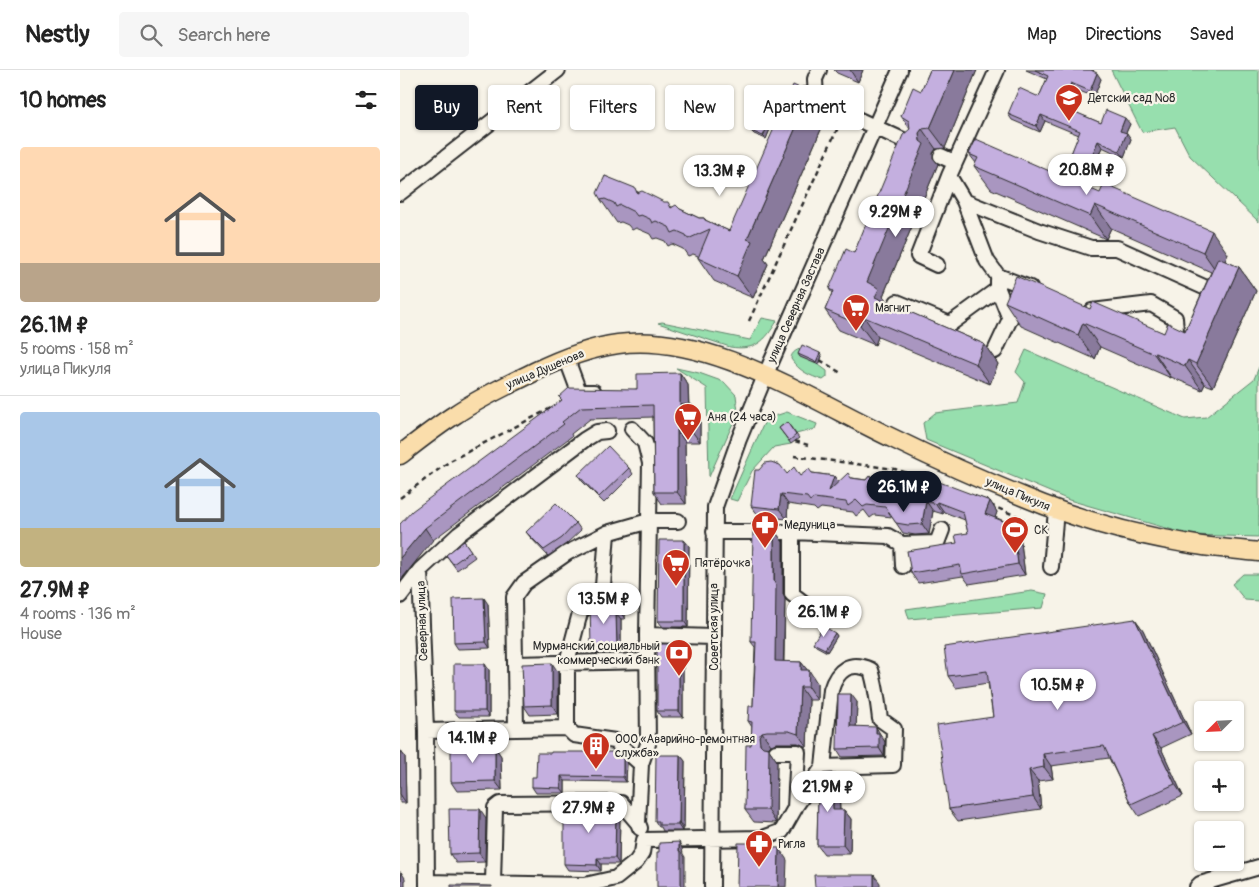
<!DOCTYPE html>
<meta charset="utf-8">
<style>
body{margin:0;font-family:Pangolin,sans-serif;background:#f6f6f6;color:#222;height:100vh;display:flex;flex-direction:column;font-size:19px;white-space:nowrap}
*{box-sizing:border-box;margin:0}
p{font-size:16px;color:#767676}
.icon{flex:none;width:28px;height:28px;fill:none;stroke:currentColor;stroke-width:2;stroke-linecap:round;stroke-linejoin:round}
.map{position:relative;flex:1;overflow:hidden}
.sheet{display:flex;flex-direction:column;background:#fff;width:400px}
.sheet>*{flex:none}
.guide{position:absolute;left:15px;top:15px;width:475px;height:45px;display:flex;gap:10px}
.needle{width:32px;rotate:246deg}
.fabs{position:absolute;left:794px;top:631px;display:grid;gap:10px}
.fabs a{display:grid;place-items:center;width:50px;height:50px;border-radius:5px;background:#fff;box-shadow:0 1px 4px #0004;font-size:25px}
.price{position:absolute;translate:-50% -42px;padding:0 11px;border-radius:18px;background:#fff;color:#222;font-size:16px;line-height:32px;filter:drop-shadow(0 1px 2px #0008)}
.price::after{content:'';position:absolute;left:50%;top:30px;width:15px;height:11px;margin-left:-8px;background:inherit;clip-path:polygon(0 0,100% 0,50% 100%)}
.price.selected{background:#111827;color:#fff}
ul{padding:0;list-style:none}
li{display:grid;align-content:center;gap:10px;height:265px;padding:0 20px}
li+li{border-top:1px solid #e0e0e0}
li span{display:grid;place-items:center;height:155px;border-radius:5px;color:#555}
li>.icon{margin-inline-start:auto}
span .icon{width:90px;height:90px;fill:#fffc;stroke-width:1}
li b{font-size:21px}
h2{display:flex;justify-content:space-between;align-items:center;height:60px;padding:0 20px;font-size:21px}
.tag{padding:0 18px;border-radius:5px;background:#fff;box-shadow:0 1px 4px #0004;font-size:18px;line-height:45px}
.tag.selected{background:#111827;color:#fff}
header{display:flex;align-items:center;gap:30px;box-sizing:border-box;height:70px;padding:0 25px;background:#fff;border-bottom:1px solid #e0e0e0}
header strong{font-size:24px}
nav{display:flex;gap:28px;margin-inline-start:auto;font-size:18px}
.search{width:350px;height:45px;background:#f6f6f6;display:flex;align-items:center;gap:12px;box-sizing:border-box;padding:0 18px;border-radius:5px;color:#767676;font-size:19px}
main{display:flex;flex:1;min-height:0}
.map>svg:first-child{display:block}
.green{fill:#97dfae;stroke:#61856c}
.lines{fill:none;stroke-linecap:round;stroke-linejoin:round}
.minor-casing{stroke:#2b2b2b;stroke-width:18}
.major-casing{stroke:#2b2b2b;stroke-width:21}
.path{stroke:#2b2b2b;stroke-width:2.5;stroke-dasharray:5 4;stroke-linecap:butt}
.minor{stroke:#f7f3e8;stroke-width:14}
.major{stroke:#faddab;stroke-width:18}
.wall{fill:#a996c0;stroke:#2b2b2b}
.shaded-wall{fill:#897a9c;stroke:#2b2b2b}
.building{fill:#c4afdf;stroke:#2b2b2b}
.labels{text-anchor:middle;stroke-width:4.5;stroke-linejoin:round;paint-order:stroke}
.poi-label{font-size:12px;fill:#2b2b2b;stroke:#f7f3e8;text-anchor:start}
.street-label{font-size:12px;fill:#2b2b2b;stroke:#f7f3e8}
</style>
<header>
<strong>Nestly</strong>
<div class="search"><svg class="icon" aria-label="search" viewBox="0 0 24 24"><circle cx="10" cy="10" r="6"/><path d="M15 15l6 6"/></svg>Search here</div>
<nav><a>Map</a><a>Directions</a><a>Saved</a></nav>
</header>
<main>
<section class="sheet">
<h2>10 homes<svg class="icon" aria-label="filters" viewBox="0 0 24 24"><path d="M4 7h16M4 17h16"/><circle cx="9" cy="7" r="2"/><circle cx="15" cy="17" r="2"/></svg></h2>
<ul>
<li><span style="background:linear-gradient(#ffd9b3 75%,#b9a48a 0)"><svg class="icon" aria-label="home" viewBox="0 0 24 24"><path d="M3 11l9-7 9 7M6 9v11h12V9"/></svg></span><div><b>26.1M ₽</b><p>5 rooms · 158 m²</p><p>улица Пикуля</p></div></li>
<li><span style="background:linear-gradient(#a9c7e8 75%,#c2b280 0)"><svg class="icon" aria-label="home" viewBox="0 0 24 24"><path d="M3 11l9-7 9 7M6 9v11h12V9"/></svg></span><div><b>27.9M ₽</b><p>4 rooms · 136 m²</p><p>House</p></div></li>
</ul>
</section>
<div class="map">
<svg width="859" height="817" viewBox="0 0 859 817">
<rect width="100%" height="100%" fill="#f7f3e8"/>
<filter id="ink" filterUnits="userSpaceOnUse"><feTurbulence type="fractalNoise" baseFrequency=".02" numOctaves="2"/><feDisplacementMap in="SourceGraphic" scale="10" xChannelSelector="R" yChannelSelector="G"/><feConvolveMatrix kernelMatrix="1 2 1 2 8 2 1 2 1" color-interpolation-filters="sRGB"/></filter>
<g filter="url(#ink)">
<path class="green" d="M711 0H859V152L790 86 775 57 742 62Z
M362 248 377 251C365 271 356 281 330 277L258 253 262 252 350 270Z
M404 278 419 295 427 301V307L423 310C410 306 399 301 391 289 391 282 398 279 404 278Z
M626 280 785 349 806 347 854 309 859 297V467L790 465 669 430 526 370 523 353 535 343 618 333 625 312 616 302Z
M276 298 299 303 324 312 336 325 338 342 309 407 307 318Z
M387 342 417 354 415 359 396 364 391 374 374 377 352 401 337 431 330 429 364 353 375 346Z
M843 504H859V531L845 530 832 514Z
M632 521 647 524 643 538 509 549 506 539Z"/>
<g class="lines">
<defs>
<path id="minor" d="M403 29 405 25 516 76
M416 30 415 9 419 0
M541 86 554 92
M549 106 597 0
M0 123 158 0
M564 131 639 161 691 178H717L815 222 813 226
M537 195 518 186 549 106 564 131 587 191 598 206 630 218
M497 232 550 254 598 219
M692 241 751 234 775 248 777 274
M595 281 610 249 598 219V210
M166 287 179 322H194
M232 359 245 373 250 393 247 565 248 674 241 694 238 753
M314 462H392V524L421 546
M392 462 488 466 502 474 537 473 542 460
M207 463 167 483 124 513 114 527 116 659 167 658 174 665 215 671 241 694
M502 474 503 496
M651 497 656 440
M20 500 26 661 27 817
M0 526 20 500 59 464 184 370 197 362 207 361
M247 565 313 567
M115 594 247 591
M167 658V592L180 543 203 516 207 463 249 451H278
M26 661 116 659
M395 737 423 697 431 620C437 600 450 590 471 600 476 616 478 632 480 649L494 659 493 695 423 697
M27 812 185 815 216 808 236 792 242 783 244 770 363 768 382 761 395 738 398 682H376
M93 812 95 738 100 734 221 733 238 753 240 758
M312 817 315 437 339 369 365 306 500 0
M797 817 800 814 859 797"/>
<path id="major" d="M0 385C18 371 37 356 56 344 81 327 108 315 134 302 161 289 188 278 218 274 307 261 414 331 492 368 535 389 579 409 624 427 674 448 731 464 785 473 809 478 834 479 859 482"/>
</defs>
<use href="#minor" class="minor-casing"/>
<use href="#major" class="major-casing"/>
<path class="path" d="M349 251 440 53
M420 290 441 303
M395 371 408 375
M394 386 495 399 513 405
M0 428 50 391 153 337
M590 435 624 449"/>
<use href="#minor" class="minor"/>
<use href="#major" class="major"/>
</g>
<path class="wall" d="M434 0H463L458 12 437 3Z
M530 0H577L545 78 536 79 533 83V88L538 94 483 226 488 233 584 274 598 294 590 314 478 267 475 275 439 260 425 240 432 223 429 219 454 183 510 59 501 46 521 21Z
M626 0H694L693 1 701 9 694 27 675 19 667 39 701 53 730 54 726 63 731 69 724 87 702 77 691 103 673 95 669 89 679 65 645 51 640 62 612 50 608 44 639 27 647 9Z
M427 46 364 189 368 194 353 228 314 211 298 188V186L293 184 288 186 283 179 272 174 268 176 265 171 257 168 253 169 250 164 236 158 232 160 228 155 221 152 217 153 201 130 205 106 238 122 272 137 280 139 299 148H304L307 151 329 161Z
M371 49 373 52 366 69 354 64 351 61Z
M569 84 828 184 825 191 839 197 856 221 813 317 805 314 802 320 771 307V308L700 277 695 289 621 256 605 232 690 239 764 263 785 261 811 202 711 158 706 169 591 119 574 96 576 93Z
M398 284 422 286 419 295 400 287Z
M280 303 288 315 289 335 300 347V372H285L286 434H262L254 422 253 347 190 349 171 364 172 366 33 470 0 454 162 330 237 319Z
M387 352 399 368 391 374 379 358Z
M229 398 233 404 204 433 182 411 178 405Z
M412 403 434 406 438 412 452 408 466 410 470 405 477 416 489 412 499 414 533 412 590 431 597 442 595 447 613 455 620 465 625 505 569 514 563 506 518 513 511 503 557 473 568 463 565 450 544 442 543 444 533 441 529 464 515 465 503 463 492 447 474 445 470 448 464 440 456 446 453 442 421 438 417 441 414 438 388 434 387 449 359 446 351 436 387 404 401 406Z
M176 453 181 460 166 474 148 486 131 468 126 462Z
M374 460 383 472V524L385 529 384 592H401L417 613V630H409L407 677 398 673H376L371 675 368 678 377 691 376 753 354 752 345 740 351 675 352 657 348 651 353 636 355 577 351 572Z
M284 470 289 476 288 557H263L258 551Z
M64 471 75 487 57 500 46 485Z
M220 533 225 539V549H221V583H195L191 577Z
M88 534 90 578 58 579 54 573Z
M735 549 743 560 791 664 761 678 783 726 739 746 731 734 709 688 651 696 653 709 638 711 641 739 558 751 549 739 593 647 588 613 556 618 548 606Z
M435 563 437 566 427 582 416 576 413 573Z
M279 574 283 580V647H261L257 641Z
M89 600V647H59L54 641Z
M158 602V644L130 645 124 636Z
M457 632 456 656 481 665V666L485 672 484 686 442 687 437 679Z
M95 677 101 686 102 720 57 721 51 712Z
M0 680 5 687 6 733H0Z
M280 685 285 691 284 758H282V761H263L261 757H259L255 751Z
M227 693 226 712 165 711V723H136L132 717 136 707Z
M439 713 440 740H444L451 749 450 784H424L417 775 418 727 416 725Z
M220 746 219 794H201V801L168 800 164 794Z
M86 748 85 792 56 793 50 784Z"/>
<path class="shaded-wall" d="M450 0H463L458 12Z
M555 0H577L545 78 530 58Z
M697 3 701 9 694 27 690 21Z
M671 13 675 19 665 42 661 36Z
M411 23 427 46 364 189 368 194 353 228 337 206 347 169Z
M641 45 645 51 640 62 636 56Z
M725 48 730 54 724 67 720 61Z
M371 49 373 52 366 69 363 66Z
M522 59 536 79 533 83V88L538 94 483 226 493 240 475 227 467 212 520 71 519 63Z
M727 63 731 69 724 87 719 81Z
M698 71 702 77 691 103 687 97Z
M695 135 711 158 706 169 690 146Z
M812 161 828 184 819 205 803 182Z
M839 197 856 221 813 317 796 294Z
M464 247 478 267 475 275 460 255Z
M683 253 700 277 695 289 678 265Z
M584 274 598 294 590 314 576 294Z
M420 283 422 286 419 295 416 292Z
M755 283 771 307V308L754 284Z
M788 290 805 314 802 320 785 296Z
M280 303 288 315 289 347 280 335Z
M291 334 300 347V372L291 360Z
M277 360 285 372 286 434 277 422Z
M434 406 441 416 429 421Z
M381 424 388 434 387 449 379 439Z
M526 431 533 441 529 464 522 454Z
M590 431 597 442 593 454 585 444Z
M537 432 544 442 543 444 536 434Z
M613 455 620 465 625 505 618 494Z
M25 458 33 470 0 511V488Z
M374 460 383 472V524L385 529 383 604 375 591Z
M284 470 289 476 288 557 284 551Z
M84 528 88 534 90 578 86 572Z
M220 533 225 539V549L221 543Z
M216 543 221 549V583L217 577Z
M735 549 743 560 791 664 783 652Z
M435 563 437 566 427 582 425 579Z
M279 574 283 580V647L279 641Z
M401 592 409 602V600L417 613V630L408 617 401 600Z
M152 593 158 602V644L152 635Z
M85 594 89 600V647L85 641Z
M400 617 409 630 407 677 398 664Z
M451 624 457 632 456 664 450 656Z
M476 657 485 672 484 686 479 678 476 663Z
M362 662 371 675 368 678 377 691 376 753 368 740 360 674 359 666Z
M752 666 761 678 783 726 775 714Z
M95 677 101 686 102 720 95 711Z
M0 680 5 687 6 733 0 724Z
M643 684 651 696 653 709 644 697Z
M280 685 285 691 284 758 279 752Z
M223 688 227 693 226 712 223 707Z
M629 700 638 711 641 739 633 727Z
M432 703 439 713 440 749 433 740Z
M161 706 165 711V723L161 718Z
M80 739 86 748 85 792 79 783Z
M216 740 220 746 219 794 215 788Z
M444 740 451 749 450 784 443 775Z
M278 752 282 758V761L278 755Z
M279 772 282 778 283 784 285 787V817H281Z
M379 778 387 790 386 817H378Z
M197 788 201 794V801L197 795Z
M1 802 5 808V817H1Z
M474 805 480 813V817H474Z"/>
<path class="building" d="M530 0H555L530 58 522 59 519 63 520 71 524 74 467 212 475 216 479 219 475 227 584 274 576 294 464 247 460 255 425 240 433 221 429 219 446 179 454 183 503 65 510 59 509 51 501 46 513 17 521 21Z
M635 0H691L697 3 690 21 671 13 661 36 701 53 706 40 725 48 720 61 727 63 719 81 698 71 687 97 669 89 680 61 641 45 636 56 608 44 619 18 639 27 648 6Z
M393 15 411 23 347 169 352 171 337 206 298 188 310 159 288 169 286 165 277 161 272 163 269 157 256 151 252 153 250 149 241 145 237 146 234 142 220 135 216 137 214 133 205 129 201 130 197 123 205 106 235 118 237 123 242 121 264 132H268L271 138 276 135 280 139 299 148H304L305 150 329 161Z
M359 43 371 49 363 66 351 61Z
M576 69 700 123 704 114 812 161 803 182 695 135 690 146 574 96 578 88 569 84Z
M818 188 839 197 796 294 788 290 785 296 755 283 754 284 683 253 678 265 605 232 616 206 690 239 693 232 764 263 768 253 785 261Z
M402 275 420 283 416 292 398 284Z
M280 303V335L291 334V360H277V422H254L253 335 181 337 162 352 164 354 25 458 0 488V454L12 441 162 330 159 327 169 318 237 319V304Z
M387 352 396 365 389 371 379 358Z
M208 376 229 398 199 427 178 405Z
M371 392 380 395 387 404 394 397 400 406 409 399 412 403 434 406 429 421 448 403 451 408 466 410 470 405 476 417 486 408 488 412 499 414 504 407 508 404H514L533 412 534 410 590 431 585 444 613 455 618 494 562 504 560 495 511 503 507 481 557 473 555 465 568 463 563 442 537 432 536 434 526 431 522 454 508 455 496 453 485 437 467 435 463 437 456 430 448 436 446 432 414 428 410 431 407 427 381 424 379 439 351 436 355 400H359L365 393Z
M156 433 176 453 162 468 144 480 126 462Z
M353 459 374 460V511L376 516 375 591 401 592V600H409L408 617H400L398 664 389 661H367L362 662 359 666 360 674 363 677 369 678 368 740H345L346 675H351L352 652 348 651 349 636H353L356 572H351Z
M259 470H284V551H258Z
M64 471 71 481 53 494 46 485Z
M84 528 86 572 54 573 53 529Z
M220 533 221 543H216L217 577H191L190 534Z
M735 549 783 652 752 666 775 714 731 734 704 676 643 684 644 697 629 700 633 727 549 739 537 655 593 647 587 601 548 606 544 577Z
M423 556 435 563 425 579 413 573Z
M257 574H279V641H257Z
M152 593V635L124 636 122 594Z
M54 594H85V641H54Z
M438 624H451L450 656 476 657V663H479V678L437 679Z
M51 677H95V711L51 712Z
M151 682H217L223 688V707L161 706V718L132 717V707H136L137 683H151Z
M256 685H280L279 752H278V755H259V751H255Z
M432 703 433 740H444L443 775H417L418 725H416L415 704Z
M164 736H213L216 740 215 788H197V795L164 794Z
M49 739H80L79 783 50 784Z
M279 772V781L281 782V817H257V782H259V773Z
M338 773H349V777L379 778 378 817H337Z
M0 802H1V817H0Z
M414 805H474V817H415Z
M51 815 92 816V817H51Z"/>
</g>
<defs>
<symbol id="school-pin" viewBox="-11 -11 22 30"><path d="M0 17L-7.5 6A9.5 9.5 0 1 1 7.5 6Z" fill="#c8321e" stroke="#f7f3e8"/><path d="M0-5L7-2L0 1L-7-2ZM-4 1L0 2.5L4 1V4Q0 6-4 4Z" fill="#fff"/></symbol>
<symbol id="supermarket-pin" viewBox="-11 -11 22 30"><path d="M0 17L-7.5 6A9.5 9.5 0 1 1 7.5 6Z" fill="#c8321e" stroke="#f7f3e8"/><path d="M-6-5.5h2.5l.6 2H6L4.5 2H-2.5L-4.4-4H-6ZM-1.5 3.2a1.3 1.3 0 1 0 .1 0ZM3 3.2a1.3 1.3 0 1 0 .1 0Z" fill="#fff"/></symbol>
<symbol id="pharmacy-pin" viewBox="-11 -11 22 30"><path d="M0 17L-7.5 6A9.5 9.5 0 1 1 7.5 6Z" fill="#c8321e" stroke="#f7f3e8"/><path d="M-2-6h4v4h4v4h-4v4h-4v-4h-4v-4h4Z" fill="#fff"/></symbol>
<symbol id="stadium-pin" viewBox="-11 -11 22 30"><path d="M0 17L-7.5 6A9.5 9.5 0 1 1 7.5 6Z" fill="#c8321e" stroke="#f7f3e8"/><path d="M0-5a6.5 5 0 1 0 0 10a6.5 5 0 1 0 0-10ZM-3.5-1.8h7v3.6h-7Z" fill="#fff"/></symbol>
<symbol id="bank-pin" viewBox="-11 -11 22 30"><path d="M0 17L-7.5 6A9.5 9.5 0 1 1 7.5 6Z" fill="#c8321e" stroke="#f7f3e8"/><path d="M-6-4H6V4H-6ZM0-2.3a2.3 2.3 0 1 0 0 4.6a2.3 2.3 0 1 0 0-4.6Z" fill="#fff"/></symbol>
<symbol id="building-pin" viewBox="-11 -11 22 30"><path d="M0 17L-7.5 6A9.5 9.5 0 1 1 7.5 6Z" fill="#c8321e" stroke="#f7f3e8"/><path d="M-4-6H4V6H1V3H-1V6H-4ZM-2.5-4.3h1.7v1.8h-1.7ZM.8-4.3h1.7v1.8H.8ZM-2.5-1h1.7V.8h-1.7ZM.8-1h1.7V.8H.8Z" fill="#fff"/></symbol>
</defs>
<g fill-rule="evenodd">
<use href="#school-pin" x="653" y="12" width="32" height="43"/>
<use href="#supermarket-pin" x="440" y="222" width="32" height="43"/>
<use href="#supermarket-pin" x="272" y="331" width="32" height="43"/>
<use href="#pharmacy-pin" x="349" y="439" width="32" height="43"/>
<use href="#stadium-pin" x="599" y="444" width="32" height="43"/>
<use href="#supermarket-pin" x="260" y="477" width="32" height="43"/>
<use href="#bank-pin" x="263" y="567" width="32" height="43"/>
<use href="#building-pin" x="180" y="660" width="32" height="43"/>
<use href="#pharmacy-pin" x="343" y="758" width="32" height="43"/>
</g>
<g class="labels">
<g class="poi-label">
<text x="688" y="32">Детский сад №8</text>
<text x="475" y="242">Магнит</text>
<text x="307" y="351">Аня (24 часа)</text>
<text x="384" y="459">Медуница</text>
<text x="634" y="464">СК</text>
<text x="295" y="497">Пятёрочка</text>
<text x="260" y="580" text-anchor="end">Мурманский социальный<tspan x="260" dy="14">коммерческий банк</tspan></text>
<text x="215" y="673">ООО «Аварийно-ремонтная<tspan x="215" dy="14">служба»</tspan></text>
<text x="378" y="778">Ригла</text>
</g>
<g class="street-label">
<text transform="translate(396 235) rotate(-66)" y="4">улица Северная Застава</text>
<text transform="translate(145 299) rotate(-23)" y="4">улица Душенова</text>
<text transform="translate(618 424) rotate(23)" y="4">улица Пикуля</text>
<text transform="translate(22 551) rotate(-92)" y="4">Северная улица</text>
<text transform="translate(314 557) rotate(-90)" y="4">Советская улица</text>
</g>
</g>
</svg>
<div class="fabs">
<a><svg class="needle" viewBox="-14 -14 28 28"><path d="M0-13l5 13h-10z" fill="#e53935"/><path d="M0 13l5-13h-10z" fill="#767676"/></svg></a>
<a>+</a>
<a>−</a>
</div>
<b class="price" style="left:687px;top:126px">20.8M ₽</b>
<b class="price" style="left:320px;top:127px">13.3M ₽</b>
<b class="price" style="left:496px;top:168px">9.29M ₽</b>
<b class="price selected" style="left:504px;top:443px">26.1M ₽</b>
<b class="price" style="left:204px;top:555px">13.5M ₽</b>
<b class="price" style="left:424px;top:568px">26.1M ₽</b>
<b class="price" style="left:658px;top:641px">10.5M ₽</b>
<b class="price" style="left:73px;top:694px">14.1M ₽</b>
<b class="price" style="left:428px;top:743px">21.9M ₽</b>
<b class="price" style="left:189px;top:764px">27.9M ₽</b>
<div class="guide">
<a class="tag selected">Buy</a>
<a class="tag">Rent</a>
<a class="tag">Filters</a>
<a class="tag">New</a>
<a class="tag">Apartment</a>
</div>
</div>
</main>
